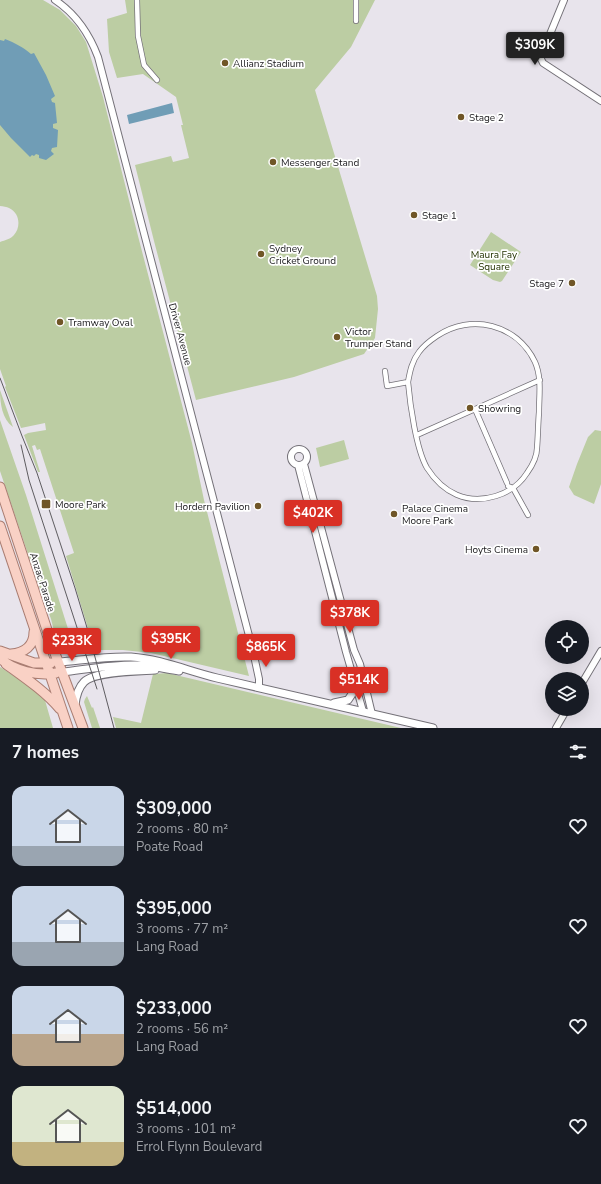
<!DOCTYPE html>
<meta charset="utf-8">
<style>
body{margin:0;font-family:"Nunito Sans",sans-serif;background:#242831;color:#f1f3f6;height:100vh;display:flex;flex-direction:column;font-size:15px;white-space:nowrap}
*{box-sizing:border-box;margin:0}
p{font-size:13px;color:#9ea1a6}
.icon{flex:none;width:22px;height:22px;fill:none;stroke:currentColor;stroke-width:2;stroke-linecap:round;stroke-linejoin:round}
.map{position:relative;height:728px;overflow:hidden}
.panel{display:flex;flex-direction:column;background:#171b24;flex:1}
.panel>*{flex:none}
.controls{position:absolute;left:545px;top:620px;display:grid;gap:8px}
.controls a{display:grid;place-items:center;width:44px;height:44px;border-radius:50%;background:#171b24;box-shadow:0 4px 16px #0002;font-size:20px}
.price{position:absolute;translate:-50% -34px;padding:0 9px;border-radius:4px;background:#d93025;color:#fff;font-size:13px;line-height:26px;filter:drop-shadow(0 1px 2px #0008)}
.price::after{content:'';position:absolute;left:50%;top:24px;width:12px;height:9px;margin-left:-6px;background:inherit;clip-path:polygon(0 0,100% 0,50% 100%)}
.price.active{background:#222;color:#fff}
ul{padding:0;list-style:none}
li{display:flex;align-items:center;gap:12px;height:100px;padding:0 12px}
li span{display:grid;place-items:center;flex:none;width:112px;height:80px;border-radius:12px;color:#555}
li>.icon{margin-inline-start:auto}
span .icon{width:48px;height:48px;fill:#fffc;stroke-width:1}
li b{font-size:17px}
h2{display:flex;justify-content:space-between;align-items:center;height:48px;padding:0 12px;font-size:17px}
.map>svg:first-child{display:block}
.green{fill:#bccda3}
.water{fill:#709db6}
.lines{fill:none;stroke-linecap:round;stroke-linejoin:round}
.pedestrian-casing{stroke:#747178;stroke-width:6}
.minor-casing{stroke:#747178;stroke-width:8}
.tertiary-casing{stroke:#747178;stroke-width:9}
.primary-casing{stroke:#a97d72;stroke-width:11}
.pedestrian{stroke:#fff;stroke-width:4.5}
.minor{stroke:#fff;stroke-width:6}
.tertiary{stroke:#fff;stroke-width:7}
.primary{stroke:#f9d1c5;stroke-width:9}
.tram{stroke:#5e5c60;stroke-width:1}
.poi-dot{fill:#705627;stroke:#fff;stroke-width:1.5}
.labels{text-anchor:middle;stroke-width:3.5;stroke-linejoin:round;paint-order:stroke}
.poi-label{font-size:10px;fill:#1b1a1d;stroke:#fff;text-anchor:start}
.park-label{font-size:10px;fill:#233201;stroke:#fff}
.street-label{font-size:10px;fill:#1b1a1d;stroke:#fff}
</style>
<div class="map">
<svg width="601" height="728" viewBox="0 0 601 728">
<rect width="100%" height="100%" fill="#e8e4ec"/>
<path class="green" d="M0 0H43L60 10 76 26 86 42 103 97 138 236 192 443 204 500 249 676 151 653 123 650H96L95 647 94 648 66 556 74 553 40 449 37 450 35 445 32 446 40 472H38L24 435 28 433 46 430 45 423 21 428 5 387 6 386 0 369V242C5 240 11 239 14 235 21 227 20 213 9 208 7 207 3 206 0 206Z
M125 0H375L351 47 315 90 377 296 378 309 375 338 364 354 294 377 196 400 154 241 135 165 171 156 173 162 189 158 181 125H183L176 97 143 74 117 78 109 52 107 19 127 13Z
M491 232 521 252 502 281 500 282 493 280 470 265Z
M0 390 13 427C2 419 0 403 0 390Z
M0 420 26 495 75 651 61 648 56 639 51 619 33 569 0 471Z
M595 430 601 431V484L594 504 574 495 569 487 577 464 588 437Z
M344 440 349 459 320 467 316 448Z
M0 667 16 677 40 683 53 728H0Z
M167 673 401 728H116L113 717 141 723 153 674Z
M87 696 92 708 93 707 100 728H92L84 702 85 699Z"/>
<path class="water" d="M5 39C15 43 23 47 31 54L34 53 46 75 55 96 51 99 52 102 55 103 57 123 53 124V128L58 130 57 147 52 148 51 151 54 154 46 160 39 158V155L36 154 34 156 32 155 30 157 11 138 0 125V40L4 41Z
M172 103 174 113 129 124 127 115Z"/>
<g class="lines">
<defs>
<path id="pedestrian" d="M137 0 138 36 144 65 157 80
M356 21V0
M385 371 387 386 408 382C410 371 412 361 419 352 424 345 431 340 437 336 471 313 517 324 535 362 542 378 539 395 539 412 538 424 538 436 537 448 537 457 532 466 527 473 520 484 509 492 496 496 467 505 443 493 427 468 416 449 410 404 408 382
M475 409 507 483
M417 435 540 380
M508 486 513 488 528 515"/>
<path id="minor" d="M55 0C76 14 89 33 98 57L253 651 259 679V688
M564 0 541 56V59L543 63 601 101
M291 457a8 8 0 1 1 16 0a8 8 0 1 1-16 0Z
M304 464 354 650 360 664 372 714
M298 465 346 652 363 711
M582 683 601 651
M556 728 567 709"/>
<path id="tertiary" d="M59 662C83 660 107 656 131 657 161 659 188 671 217 678 289 695 361 711 433 728
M63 672C88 669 114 664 140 665 153 666 166 669 179 671
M334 703 348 700 352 694 351 671
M75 705C76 696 78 688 84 682 95 671 139 671 155 670"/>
<path id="primary" d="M0 487 53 648 83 728
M0 526 68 728
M0 651 34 663H51
M11 654C24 653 34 646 34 632
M0 658C13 671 38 676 56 673
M6 664C24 677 46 692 60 709"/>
</defs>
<use href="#pedestrian" class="pedestrian-casing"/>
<use href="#minor" class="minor-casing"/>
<use href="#tertiary" class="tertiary-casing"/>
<use href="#primary" class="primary-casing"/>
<use href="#pedestrian" class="pedestrian"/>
<use href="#minor" class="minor"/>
<use href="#tertiary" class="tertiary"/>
<use href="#primary" class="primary"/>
<path class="tram" d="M0 378 22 436 37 473 75 588 88 631 114 728
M21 445 29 480 97 689"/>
</g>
<g class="poi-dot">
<circle cx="225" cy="63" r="4"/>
<circle cx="461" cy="117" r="4"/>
<circle cx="273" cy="162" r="4"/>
<circle cx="414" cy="215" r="4"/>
<circle cx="261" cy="254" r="4"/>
<circle cx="572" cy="283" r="4"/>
<circle cx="60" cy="322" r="4"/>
<circle cx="337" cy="337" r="4"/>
<circle cx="470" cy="408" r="4"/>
<rect x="41" y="499" width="10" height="10" rx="2"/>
<circle cx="258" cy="506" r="4"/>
<circle cx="394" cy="514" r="4"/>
<circle cx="536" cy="549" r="4"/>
</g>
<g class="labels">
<g class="poi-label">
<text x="233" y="67">Allianz Stadium</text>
<text x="469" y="121">Stage 2</text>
<text x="281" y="166">Messenger Stand</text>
<text x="422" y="219">Stage 1</text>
<text x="269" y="252">Sydney<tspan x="269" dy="12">Cricket Ground</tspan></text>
<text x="564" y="287" text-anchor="end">Stage 7</text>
<text x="68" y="326">Tramway Oval</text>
<text x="345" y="335">Victor<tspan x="345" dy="12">Trumper Stand</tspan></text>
<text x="478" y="412">Showring</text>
<text x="55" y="508">Moore Park</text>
<text x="250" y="510" text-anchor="end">Hordern Pavilion</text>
<text x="402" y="512">Palace Cinema<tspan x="402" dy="12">Moore Park</tspan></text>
<text x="528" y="553" text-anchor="end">Hoyts Cinema</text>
</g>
<g class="park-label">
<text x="494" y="258">Maura Fay<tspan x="494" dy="12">Square</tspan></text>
</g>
<g class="street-label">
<text transform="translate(181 334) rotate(75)" y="4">Driver Avenue</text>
<text transform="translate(43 582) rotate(72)" y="4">Anzac Parade</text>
</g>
</g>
</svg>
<div class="controls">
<a><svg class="icon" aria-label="locate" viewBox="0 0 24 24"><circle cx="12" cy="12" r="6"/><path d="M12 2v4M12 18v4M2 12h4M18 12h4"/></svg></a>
<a><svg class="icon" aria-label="layers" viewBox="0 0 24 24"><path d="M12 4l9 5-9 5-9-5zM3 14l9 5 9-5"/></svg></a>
</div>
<b class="price active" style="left:535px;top:66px">$309K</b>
<b class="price" style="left:313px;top:534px">$402K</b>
<b class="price" style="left:350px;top:634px">$378K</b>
<b class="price" style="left:171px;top:660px">$395K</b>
<b class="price" style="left:72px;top:662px">$233K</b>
<b class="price" style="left:266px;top:668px">$865K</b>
<b class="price" style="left:359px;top:701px">$514K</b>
</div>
<section class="panel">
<h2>7 homes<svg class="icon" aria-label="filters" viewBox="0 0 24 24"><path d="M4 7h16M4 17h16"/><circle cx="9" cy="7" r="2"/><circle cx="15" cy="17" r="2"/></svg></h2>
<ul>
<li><span style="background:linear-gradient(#c9d6e8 75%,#9aa5b1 0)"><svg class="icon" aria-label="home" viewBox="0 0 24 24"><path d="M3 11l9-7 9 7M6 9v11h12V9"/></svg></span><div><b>$309,000</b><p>2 rooms · 80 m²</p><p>Poate Road</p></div><svg class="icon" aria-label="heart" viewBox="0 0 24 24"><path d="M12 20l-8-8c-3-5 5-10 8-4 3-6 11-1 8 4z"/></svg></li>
<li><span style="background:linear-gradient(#c9d6e8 70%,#9aa5b1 0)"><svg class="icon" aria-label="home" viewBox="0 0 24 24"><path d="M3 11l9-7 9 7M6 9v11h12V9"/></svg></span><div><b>$395,000</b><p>3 rooms · 77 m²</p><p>Lang Road</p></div><svg class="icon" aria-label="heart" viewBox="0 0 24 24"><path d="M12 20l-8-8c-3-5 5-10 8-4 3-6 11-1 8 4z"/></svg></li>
<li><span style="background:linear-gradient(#c9d6e8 60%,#b9a48a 0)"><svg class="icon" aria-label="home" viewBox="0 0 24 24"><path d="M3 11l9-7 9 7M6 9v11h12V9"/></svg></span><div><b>$233,000</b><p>2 rooms · 56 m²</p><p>Lang Road</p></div><svg class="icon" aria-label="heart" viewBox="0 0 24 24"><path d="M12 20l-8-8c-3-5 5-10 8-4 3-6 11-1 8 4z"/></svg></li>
<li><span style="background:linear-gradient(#dfe7d0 70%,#c2b280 0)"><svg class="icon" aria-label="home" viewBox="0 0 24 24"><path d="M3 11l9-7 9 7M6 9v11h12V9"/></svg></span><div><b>$514,000</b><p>3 rooms · 101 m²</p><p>Errol Flynn Boulevard</p></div><svg class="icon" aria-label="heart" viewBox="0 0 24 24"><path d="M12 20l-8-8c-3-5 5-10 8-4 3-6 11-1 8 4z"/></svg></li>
</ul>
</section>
